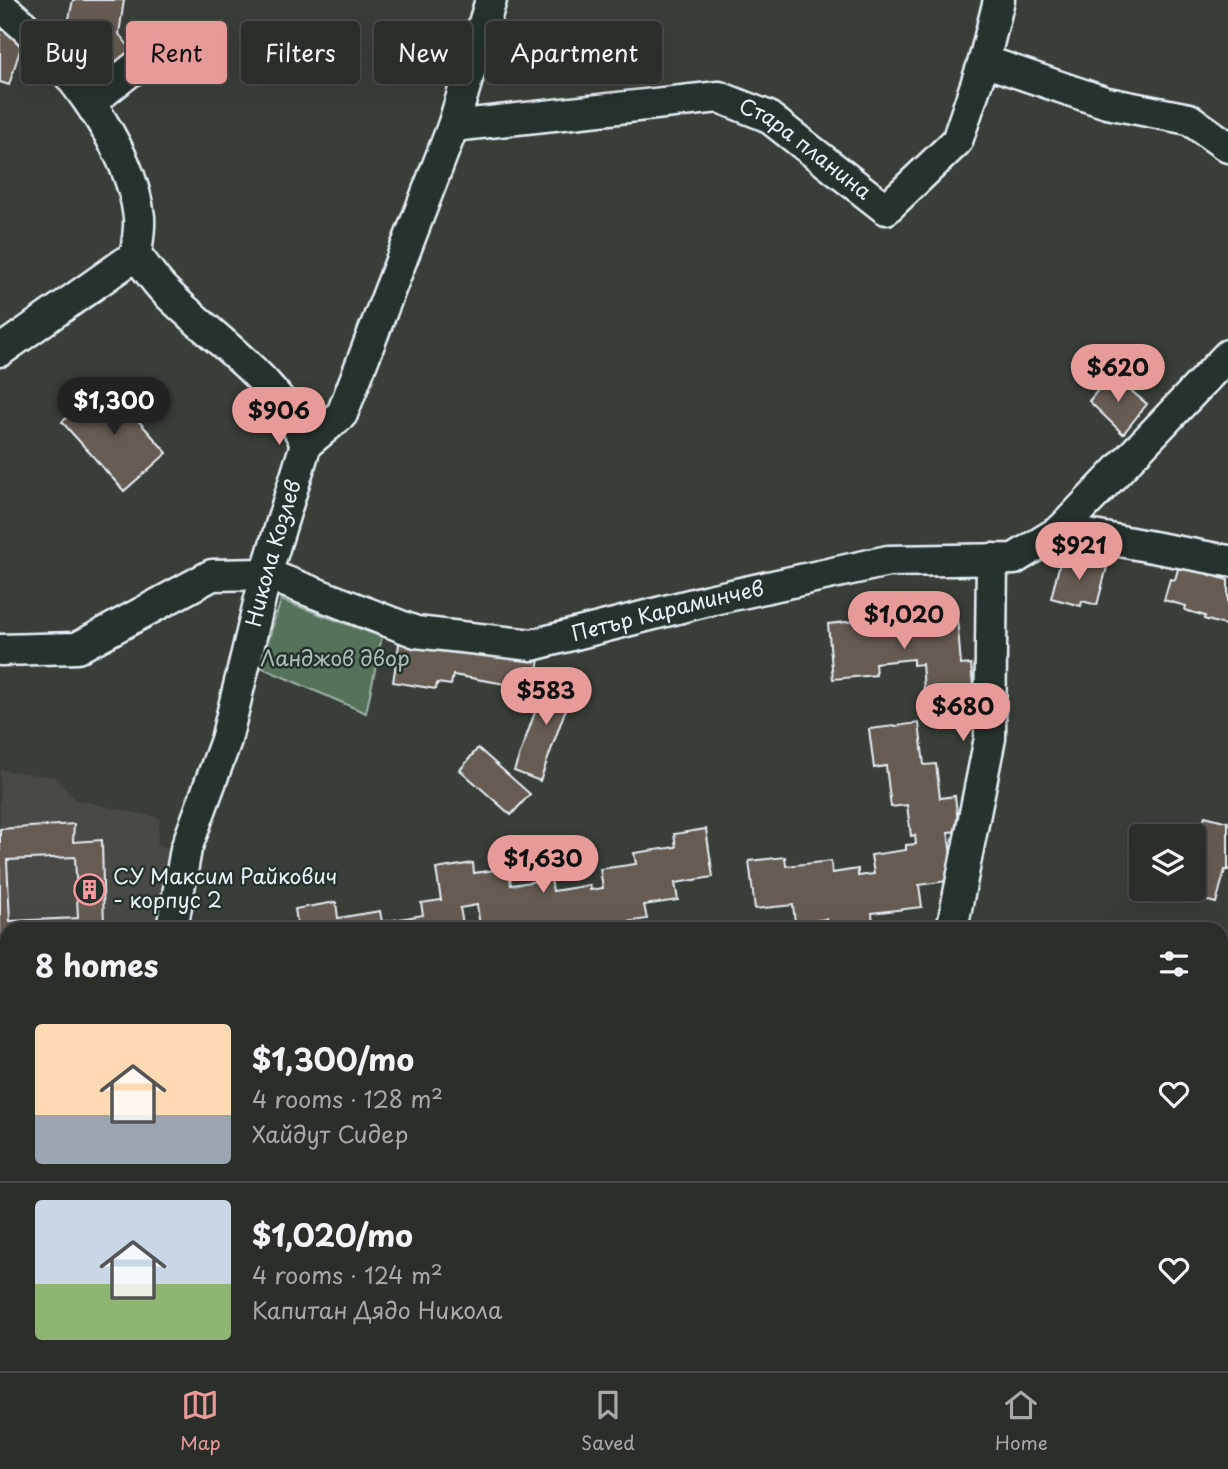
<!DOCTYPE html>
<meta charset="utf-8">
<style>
body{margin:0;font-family:"Playpen Sans",sans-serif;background:#373b36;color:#f1f3f6;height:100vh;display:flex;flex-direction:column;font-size:26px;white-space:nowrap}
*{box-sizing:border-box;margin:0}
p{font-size:23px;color:#a6a9a8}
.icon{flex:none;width:38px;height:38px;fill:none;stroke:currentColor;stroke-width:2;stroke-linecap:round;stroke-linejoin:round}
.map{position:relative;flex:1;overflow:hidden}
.panel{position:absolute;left:0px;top:922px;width:1228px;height:450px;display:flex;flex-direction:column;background:#2b2f2a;border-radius:21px 21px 0 0;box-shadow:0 7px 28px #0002,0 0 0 2px #474a47}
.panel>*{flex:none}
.banner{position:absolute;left:21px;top:21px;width:700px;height:63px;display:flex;gap:14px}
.tools{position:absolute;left:1129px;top:824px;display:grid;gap:14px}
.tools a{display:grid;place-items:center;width:77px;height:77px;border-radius:7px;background:#2b2f2a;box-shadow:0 7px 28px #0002,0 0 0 2px #474a47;font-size:35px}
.price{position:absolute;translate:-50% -60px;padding:0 16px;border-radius:24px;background:#e69b98;color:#111;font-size:23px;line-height:46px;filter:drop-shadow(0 2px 4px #0008)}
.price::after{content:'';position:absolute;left:50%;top:42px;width:21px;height:16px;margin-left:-10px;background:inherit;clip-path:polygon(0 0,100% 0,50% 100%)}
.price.active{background:#222;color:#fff}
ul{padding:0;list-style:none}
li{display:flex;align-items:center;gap:21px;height:175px;padding:0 35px}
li+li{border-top:2px solid #474a47}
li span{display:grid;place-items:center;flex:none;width:196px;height:140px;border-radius:7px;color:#555}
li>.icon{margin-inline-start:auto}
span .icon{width:84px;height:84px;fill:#fffc;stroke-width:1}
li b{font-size:30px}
h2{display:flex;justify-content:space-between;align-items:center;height:84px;padding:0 35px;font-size:30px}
.pill{padding:0 24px;border-radius:7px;background:#2b2f2a;box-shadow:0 7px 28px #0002,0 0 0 2px #474a47;font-size:24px;line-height:63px}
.pill.active{background:#e69b98;color:#111}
.tab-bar{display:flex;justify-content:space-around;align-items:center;height:98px;border-top:2px solid #474a47;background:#2b2f2a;font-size:19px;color:#a6a9a8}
.tab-bar a{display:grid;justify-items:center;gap:4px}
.tab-bar .active{color:#e69b98}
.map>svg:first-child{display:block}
.built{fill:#494a44}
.green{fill:#55725a;stroke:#9eb2a9;stroke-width:2}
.building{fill:#665b53;stroke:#e8f1f8;stroke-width:2;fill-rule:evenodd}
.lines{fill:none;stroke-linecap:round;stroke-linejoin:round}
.minor-casing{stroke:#e8f1f8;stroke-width:35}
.path{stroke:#e8f1f8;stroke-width:4.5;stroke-dasharray:5 5;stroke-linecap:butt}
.minor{stroke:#26332d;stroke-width:30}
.labels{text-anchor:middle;stroke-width:5;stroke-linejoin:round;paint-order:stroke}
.street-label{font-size:21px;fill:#e8f1f8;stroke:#26332d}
.park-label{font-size:21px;fill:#adbeb9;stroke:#26332d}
.poi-label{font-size:21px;fill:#e8f1f8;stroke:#26332d;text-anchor:start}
</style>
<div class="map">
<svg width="1228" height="1371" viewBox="0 0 1228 1371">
<rect width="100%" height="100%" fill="#393f38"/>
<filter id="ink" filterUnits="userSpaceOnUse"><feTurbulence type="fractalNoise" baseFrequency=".0143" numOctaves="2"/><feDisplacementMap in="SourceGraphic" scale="14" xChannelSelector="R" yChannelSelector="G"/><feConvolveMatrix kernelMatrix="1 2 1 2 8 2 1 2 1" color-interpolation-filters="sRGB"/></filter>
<g filter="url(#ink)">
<path class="built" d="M0 770 54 777 76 800 160 818 157 846 186 849 172 929H7V1010L0 1009Z"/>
<path class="green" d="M281 600 382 637 366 713 260 667Z
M0 1036 7 1037V1365H853L852 1371H0Z
M1222 1182 1228 1183V1371H932L917 1365H1222Z"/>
<path class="building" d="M73 0H124L119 34 135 54 93 89 71 63 76 31 67 28Z
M0 29 24 37 9 85 0 82Z
M1111 374 1147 404 1123 434 1089 401Z
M105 383 167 453 124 491 62 422Z
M1062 555 1107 567 1097 605 1082 601 1081 606 1051 598Z
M1180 561 1208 569 1207 574 1228 580V626L1204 619 1205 616 1185 610 1186 606 1164 600 1170 579 1175 580Z
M910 605 911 621 957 617 961 665 971 664 974 698 925 702 922 664 913 665V659L875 663 876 675 833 679 828 624 866 620V625H876L874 608Z
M401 632 539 659 534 689 453 675 451 685 437 683 436 689 393 682Z
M561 673 582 690 565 711 540 781 514 771 539 701Z
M919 723 924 765 936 764 940 798 955 796 959 831 948 832 954 880 919 885 922 907 872 913 873 924 827 929 826 919 795 923 793 905 755 909 749 861 785 857 786 866 831 861 832 873 858 869V876L874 874 871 855 906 850V845L916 844 915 835 911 836 907 805 891 807 886 766 874 768 869 729Z
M478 748 530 794 511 815 460 770Z
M1205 816 1228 822V870H1225L1216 903 1176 893 1177 889H1194V850Z
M74 824 73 842 102 840 104 929H7V973H0V829ZM75 857 78 918 10 921 7 860Z
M706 829 713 877 675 883 678 900 644 905 647 919 605 925 606 929H522L521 920 480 926 477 905 460 908 464 929H298L295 909 336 902 338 918 380 911 382 922 423 915 421 903 441 900 436 869 473 863 474 873 509 868 511 885 551 879 553 891 590 885V890L603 888 600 869 636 864 634 853 676 847 674 834Z
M7 1349V1365H121L122 1371H0V1350Z
M571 1365H644V1371H571Z"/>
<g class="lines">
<defs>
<g id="minor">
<path d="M0 6C57 49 131 144 139 217 140 229 137 243 136 255 145 266 153 278 163 289 213 340 277 377 306 444"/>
<path d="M984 61 1107 103 1189 119 1228 147"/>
<path d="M90 103 139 64"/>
<path id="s1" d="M453 126 719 97 767 116 886 209 957 141 984 61 999 0"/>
<path d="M0 351 136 255"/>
<path d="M1061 530 1228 355"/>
<path id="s2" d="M0 650 77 648 212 575 266 574 416 632 532 645 709 600 888 561 1014 559 1061 530 1228 561"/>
<path id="s3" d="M172 929 186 849 226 740 266 574 306 444 342 414 453 126 491 0"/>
<path d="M952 929 990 738 992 559"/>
<path d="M0 1009 7 1010"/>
<path d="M1222 1016 1228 989"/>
<path d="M1222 1074 1228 1080"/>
<path d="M652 1365V1371"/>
<path d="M865 1371 866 1365"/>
</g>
</defs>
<use href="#minor" class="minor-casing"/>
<path class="path" d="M1222 1357 1228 1358"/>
<use href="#minor" class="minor"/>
</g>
</g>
<defs>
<symbol id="building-ring" viewBox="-11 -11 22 22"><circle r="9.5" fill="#26332d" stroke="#ff9aa2" stroke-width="1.5"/><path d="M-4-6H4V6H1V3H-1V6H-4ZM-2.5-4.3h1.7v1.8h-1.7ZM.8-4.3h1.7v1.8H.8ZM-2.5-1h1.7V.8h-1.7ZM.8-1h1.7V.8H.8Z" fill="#ff9aa2"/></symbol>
</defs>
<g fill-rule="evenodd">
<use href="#building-ring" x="72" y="872" width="35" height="35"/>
</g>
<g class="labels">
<g class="street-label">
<text dy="7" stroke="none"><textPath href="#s1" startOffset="369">Стара планина</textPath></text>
<text dy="7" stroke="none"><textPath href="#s3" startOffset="390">Никола Козлев</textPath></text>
<text dy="7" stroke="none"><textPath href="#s2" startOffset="702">Петър Караминчев</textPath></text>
</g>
<g class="park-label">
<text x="335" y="666">Ланджов двор</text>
</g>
<g class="poi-label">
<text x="113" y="884">СУ Максим Райкович<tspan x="113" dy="24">- корпус 2</tspan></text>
</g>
</g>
</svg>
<div class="tools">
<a><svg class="icon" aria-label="layers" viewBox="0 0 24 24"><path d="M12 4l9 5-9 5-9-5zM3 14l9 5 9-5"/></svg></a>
</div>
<b class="price" style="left:1118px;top:404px">$620</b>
<b class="price active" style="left:114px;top:437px">$1,300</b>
<b class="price" style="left:279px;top:447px">$906</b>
<b class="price" style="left:1079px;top:582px">$921</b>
<b class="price" style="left:904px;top:651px">$1,020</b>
<b class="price" style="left:546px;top:727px">$583</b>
<b class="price" style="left:963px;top:743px">$680</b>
<b class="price" style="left:543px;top:895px">$1,630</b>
<div class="banner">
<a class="pill">Buy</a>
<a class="pill active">Rent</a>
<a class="pill">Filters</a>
<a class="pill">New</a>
<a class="pill">Apartment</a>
</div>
<section class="panel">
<h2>8 homes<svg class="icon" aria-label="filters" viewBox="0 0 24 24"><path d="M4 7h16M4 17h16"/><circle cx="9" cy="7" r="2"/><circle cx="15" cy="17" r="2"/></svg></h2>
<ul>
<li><span style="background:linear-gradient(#ffd9b3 65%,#9aa5b1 0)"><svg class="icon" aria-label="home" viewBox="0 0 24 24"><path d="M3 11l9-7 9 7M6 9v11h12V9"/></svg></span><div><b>$1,300/mo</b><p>4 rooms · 128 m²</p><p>Хайдут Сидер</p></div><svg class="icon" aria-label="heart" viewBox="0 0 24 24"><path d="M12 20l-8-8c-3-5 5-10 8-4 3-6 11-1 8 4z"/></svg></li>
<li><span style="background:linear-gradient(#c9d6e8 60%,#8fb573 0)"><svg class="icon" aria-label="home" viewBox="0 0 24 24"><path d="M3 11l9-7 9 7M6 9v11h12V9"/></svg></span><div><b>$1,020/mo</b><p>4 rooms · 124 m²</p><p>Капитан Дядо Никола</p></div><svg class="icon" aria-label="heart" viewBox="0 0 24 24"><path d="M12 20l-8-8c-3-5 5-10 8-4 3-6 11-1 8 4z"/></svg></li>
</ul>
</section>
</div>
<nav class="tab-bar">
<a class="active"><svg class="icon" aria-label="map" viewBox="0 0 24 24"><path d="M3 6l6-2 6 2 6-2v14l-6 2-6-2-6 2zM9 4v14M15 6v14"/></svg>Map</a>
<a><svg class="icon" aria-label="saved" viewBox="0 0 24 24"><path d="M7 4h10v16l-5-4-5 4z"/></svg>Saved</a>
<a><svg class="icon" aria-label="home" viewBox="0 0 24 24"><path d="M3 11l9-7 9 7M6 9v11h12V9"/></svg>Home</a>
</nav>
